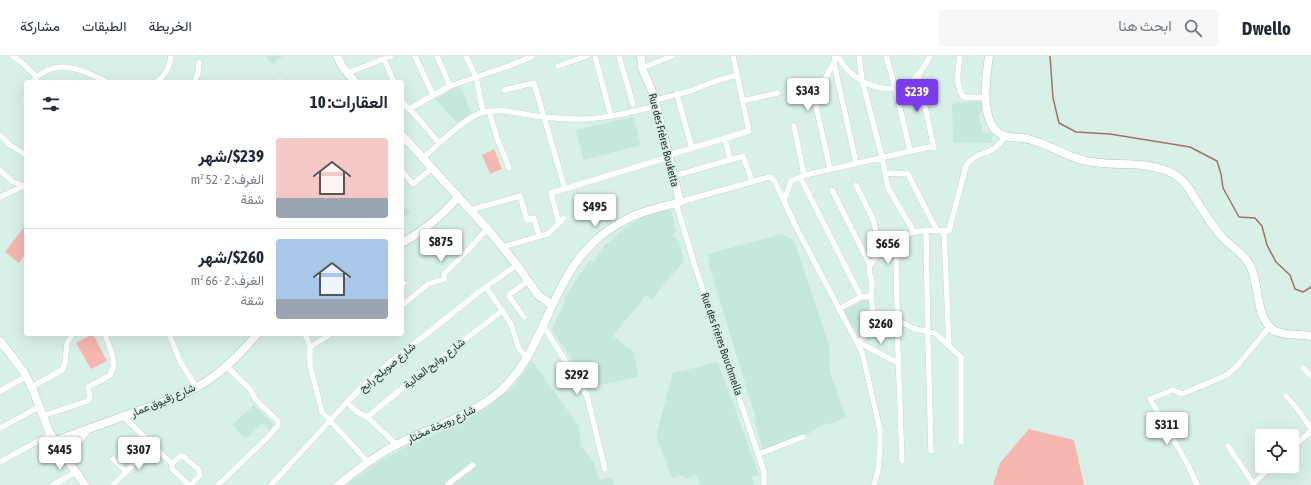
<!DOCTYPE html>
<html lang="ar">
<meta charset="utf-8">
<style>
body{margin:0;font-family:"Asap Condensed",Vazirmatn,sans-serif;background:#f6f6f7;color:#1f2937;direction:rtl;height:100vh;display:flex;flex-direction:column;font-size:15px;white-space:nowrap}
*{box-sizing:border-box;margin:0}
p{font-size:13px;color:#747a83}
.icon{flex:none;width:22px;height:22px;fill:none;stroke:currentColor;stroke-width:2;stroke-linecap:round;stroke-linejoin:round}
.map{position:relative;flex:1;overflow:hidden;direction:ltr}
.details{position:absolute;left:24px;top:24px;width:380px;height:256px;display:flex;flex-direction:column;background:#fff;border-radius:4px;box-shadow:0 4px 16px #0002;direction:rtl}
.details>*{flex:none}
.controls{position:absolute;left:1255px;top:373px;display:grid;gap:8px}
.controls a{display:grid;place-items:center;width:44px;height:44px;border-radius:4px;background:#fff;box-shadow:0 4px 16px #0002;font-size:20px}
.price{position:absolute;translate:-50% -34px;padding:0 9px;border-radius:4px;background:#fff;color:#222;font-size:13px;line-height:26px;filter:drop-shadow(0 1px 2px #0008)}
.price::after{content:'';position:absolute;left:50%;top:24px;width:12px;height:9px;margin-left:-6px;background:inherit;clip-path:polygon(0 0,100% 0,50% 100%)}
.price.on{background:#7c3aed;color:#fff}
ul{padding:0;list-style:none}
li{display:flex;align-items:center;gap:12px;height:100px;padding:0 16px}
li+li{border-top:1px solid #e0e1e3}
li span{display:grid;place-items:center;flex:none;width:112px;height:80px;border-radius:4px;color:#555}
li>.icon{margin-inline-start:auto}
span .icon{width:48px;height:48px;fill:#fffc;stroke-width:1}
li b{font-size:17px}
h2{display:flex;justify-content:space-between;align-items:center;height:48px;padding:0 16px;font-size:17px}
header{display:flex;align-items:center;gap:24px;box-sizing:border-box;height:56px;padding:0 20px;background:#fff;border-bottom:1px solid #e0e1e3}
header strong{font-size:19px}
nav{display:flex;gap:22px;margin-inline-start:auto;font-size:14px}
.search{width:280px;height:36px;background:#f6f6f7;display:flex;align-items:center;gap:10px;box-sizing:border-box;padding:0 14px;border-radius:4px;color:#747a83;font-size:15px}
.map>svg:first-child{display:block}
.built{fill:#c6e8dc}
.green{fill:#f6b7b0}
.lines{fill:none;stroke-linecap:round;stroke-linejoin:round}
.stream{stroke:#a76e67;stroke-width:1.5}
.street-casing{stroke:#afc8bf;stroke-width:6}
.secondary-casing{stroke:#afc8bf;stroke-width:9}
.street{stroke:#fff;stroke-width:5.5}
.secondary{stroke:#fff;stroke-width:8}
.labels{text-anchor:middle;stroke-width:3;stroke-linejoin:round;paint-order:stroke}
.street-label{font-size:11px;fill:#28322e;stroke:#d8f1e8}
</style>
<header>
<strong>Dwello</strong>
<div class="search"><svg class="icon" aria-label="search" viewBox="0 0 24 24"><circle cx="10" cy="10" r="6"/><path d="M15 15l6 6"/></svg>ابحث هنا</div>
<nav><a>الخريطة</a><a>الطبقات</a><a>مشاركة</a></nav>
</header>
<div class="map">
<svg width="1311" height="429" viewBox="0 0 1311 429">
<rect width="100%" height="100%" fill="#d8f1e8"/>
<path class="built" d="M266 0H283L272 8Z
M456 31 463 33 469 53 472 57 457 67 435 43Z
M982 44V56L979 58 980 68H982V77L993 76 992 87 953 86 952 48Z
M633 61 641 89 584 104 576 74Z
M402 148 410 156 402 163Z
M667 153 671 155 675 168 673 170 677 174 672 179 679 185 684 205 652 243 646 239 613 280 634 296 638 321 589 331 552 273 564 248V242L590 204 594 206 602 192 625 172 642 161Z
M782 178 792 183 795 187 829 288 830 316 846 361 831 368 829 367 818 371 810 377 763 393 754 364 756 363 708 206 710 205 708 198Z
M865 244 870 246 871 272 859 281 842 255Z
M532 305 579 370 581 390 593 405 600 424 612 421 614 429H347L374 409 403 392 451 371 484 354 514 330Z
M718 306 758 416 759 419 752 420 754 429H700L696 419 685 423 683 419 672 422 656 380 673 317Z
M254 349 273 368V372L270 374 262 367 246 383 232 369Z"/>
<path class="green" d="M494 93 502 113 490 118 482 99Z
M24 171 26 172V197L19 207 5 196Z
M93 278 107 305 91 313 76 287Z
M1029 373 1074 384 1084 429H993L1000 407Z"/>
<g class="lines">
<path class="stream" d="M1050 0 1053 42 1059 67 1076 76 1110 78 1190 91 1217 105 1221 118 1223 132 1239 161 1255 162 1262 170 1267 189 1276 206 1290 219 1295 233 1303 236 1311 231"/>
<defs>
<path id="street" d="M13 0 22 7 36 20
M415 0 433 39
M437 0 450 30
M466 0 476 21 483 56
M595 0 611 60
M619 0 633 48
M838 0C848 20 872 35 894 32 898 31 903 31 906 29 916 23 925 10 930 0
M859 0 862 24 882 101 888 132 914 176
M886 0 895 31 910 95
M960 0C958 17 955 26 963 41L986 42
M384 3 394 26
M834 6V7L856 107
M558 10 587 0
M642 12 672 0
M348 17 391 0
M918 18 934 92
M32 26C55 0 80 13 107 26
M157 26C166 19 170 11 171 0
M194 26 198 18 199 6
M275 26H284
M504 34 534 27 565 133
M677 38 692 93
M26 41V53
M656 44 690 35 716 25 737 19
M402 45 406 50 418 62 439 87
M742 45 778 37
M409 53 450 30 506 11 533 0
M489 55 497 82 509 112
M794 70 804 119
M0 79 10 89 26 99
M725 83 730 103
M669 99 749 75 733 0
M423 102C437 90 461 65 478 58 498 50 523 59 544 61 555 62 567 63 578 63 605 63 631 56 657 50
M830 113 816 50 823 26 834 7 835 0
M0 114 13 126 26 131
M402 115 413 128 432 112
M885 117 908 118 937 175
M674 120 743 100 752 125
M800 121 861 241
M856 129 873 163 876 176V201L870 209 869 214 872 226 871 240 875 272 861 284 857 286
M832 134 870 209
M0 141 24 130
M784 145 791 125 805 119 934 90
M680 146 762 123 770 121 775 126 796 171 862 296 880 374V392L878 414 874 429
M676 147 695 210 764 416V429
M470 154 520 140 527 164 534 162 539 180
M559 167 551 137 669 101
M926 174 928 285 931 395
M944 175 949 289
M502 191 548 178 564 162
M402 228 404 227
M486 231 511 268 519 293 527 302
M404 248 428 228 444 223V218L468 194 487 173
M839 253 861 241 871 240
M524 261 509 240 510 238 528 225
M897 264 915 273 935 277 961 301V386
M543 269 587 340 605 413
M169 278 180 305 196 331
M304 278 307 282 310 291V309L322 356 368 406
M858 286 898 307
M310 291 331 278
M1303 312 1311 320
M32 331 63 313 65 306 67 287 73 278
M0 335 27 320
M1286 340 1299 355 1311 373
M347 346 357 356 367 361 397 389
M42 360 88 345 90 341 88 331 109 320C119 308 109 291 105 278
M124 361 172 408V413L188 428 191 429 200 419 198 413 183 400H180L172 408
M367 361 410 326 502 255
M0 372 39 351
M1228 390 1253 427
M1292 392 1311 375
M759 398 803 381
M67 403 88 374
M113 403 127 416
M902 405 898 296 896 200C898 170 927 174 949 175L966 110C977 93 994 101 1005 80
M0 406 51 378
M53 429 76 416
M113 429 153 389
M218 429 267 382 278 369V365L256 344 250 333 226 310
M271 429 347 346 365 328 391 305 424 280 479 236 517 209
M448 429V428L473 409
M1197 429 1188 409 1150 343 1173 334 1182 338 1227 319 1237 310 1270 270
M1252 429 1272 410"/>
<path id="secondary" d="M337 0 342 10 355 26
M989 0C986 21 978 72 1005 80 1010 82 1017 81 1023 82 1027 82 1031 84 1035 85 1051 90 1066 100 1082 104 1111 112 1144 103 1172 117 1184 123 1189 133 1196 144 1203 155 1215 174 1224 183 1232 191 1242 197 1248 206 1261 224 1253 262 1275 275 1285 280 1300 278 1311 280
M402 79 491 177 517 209 538 239 552 249
M402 187C424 175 442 160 458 141
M0 285 24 316 33 334 48 373 61 395 85 429
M55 385C83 375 111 365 138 355 164 346 191 337 213 321 229 309 244 294 257 278
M338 429C357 414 376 399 398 388 431 371 470 361 499 336 523 314 533 292 546 263 567 217 583 184 631 161 646 154 663 151 680 146L655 45 656 44 642 12 641 0"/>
</defs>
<use href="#street" class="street-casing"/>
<use href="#secondary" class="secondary-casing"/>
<use href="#street" class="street"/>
<use href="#secondary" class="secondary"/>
</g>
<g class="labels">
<g class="street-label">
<text transform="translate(664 84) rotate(76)" y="4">Rue des Frères Bouketta</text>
<text transform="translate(722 288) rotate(71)" y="4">Rue des Frères Bouchmella</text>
<text transform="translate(434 307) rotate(-38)" y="4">شارع روابح العالية</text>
<text transform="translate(387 311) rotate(-40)" y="4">شارع صويلح رابح</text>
<text transform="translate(163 344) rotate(-23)" y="4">شارع زقيوق عمار</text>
<text transform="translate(441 368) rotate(-25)" y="4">شارع رويخة مختار</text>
</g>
</g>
</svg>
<div class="controls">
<a><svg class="icon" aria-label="locate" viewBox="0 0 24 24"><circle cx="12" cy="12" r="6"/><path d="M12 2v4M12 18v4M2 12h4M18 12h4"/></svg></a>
</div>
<b class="price" style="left:808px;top:56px">$343</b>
<b class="price on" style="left:917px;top:57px">$239</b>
<b class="price" style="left:595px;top:172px">$495</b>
<b class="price" style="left:441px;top:207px">$875</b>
<b class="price" style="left:888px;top:209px">$656</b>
<b class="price" style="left:881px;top:289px">$260</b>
<b class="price" style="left:577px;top:340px">$292</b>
<b class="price" style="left:1167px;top:390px">$311</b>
<b class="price" style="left:60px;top:415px">$445</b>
<b class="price" style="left:139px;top:415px">$307</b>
<section class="details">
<h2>العقارات: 10<svg class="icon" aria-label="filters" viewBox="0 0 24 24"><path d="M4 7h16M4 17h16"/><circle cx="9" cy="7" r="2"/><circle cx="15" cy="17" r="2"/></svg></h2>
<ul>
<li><span style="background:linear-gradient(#f6c9c9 75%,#9aa5b1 0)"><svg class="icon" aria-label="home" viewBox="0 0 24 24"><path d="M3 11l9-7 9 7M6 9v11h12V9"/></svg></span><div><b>$239/شهر</b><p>الغرف: 2 · 52 m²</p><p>شقة</p></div></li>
<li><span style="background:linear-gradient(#a9c7e8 75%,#9aa5b1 0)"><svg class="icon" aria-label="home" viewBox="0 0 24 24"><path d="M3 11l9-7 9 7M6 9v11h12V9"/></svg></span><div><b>$260/شهر</b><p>الغرف: 2 · 66 m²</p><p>شقة</p></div></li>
</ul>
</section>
</div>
